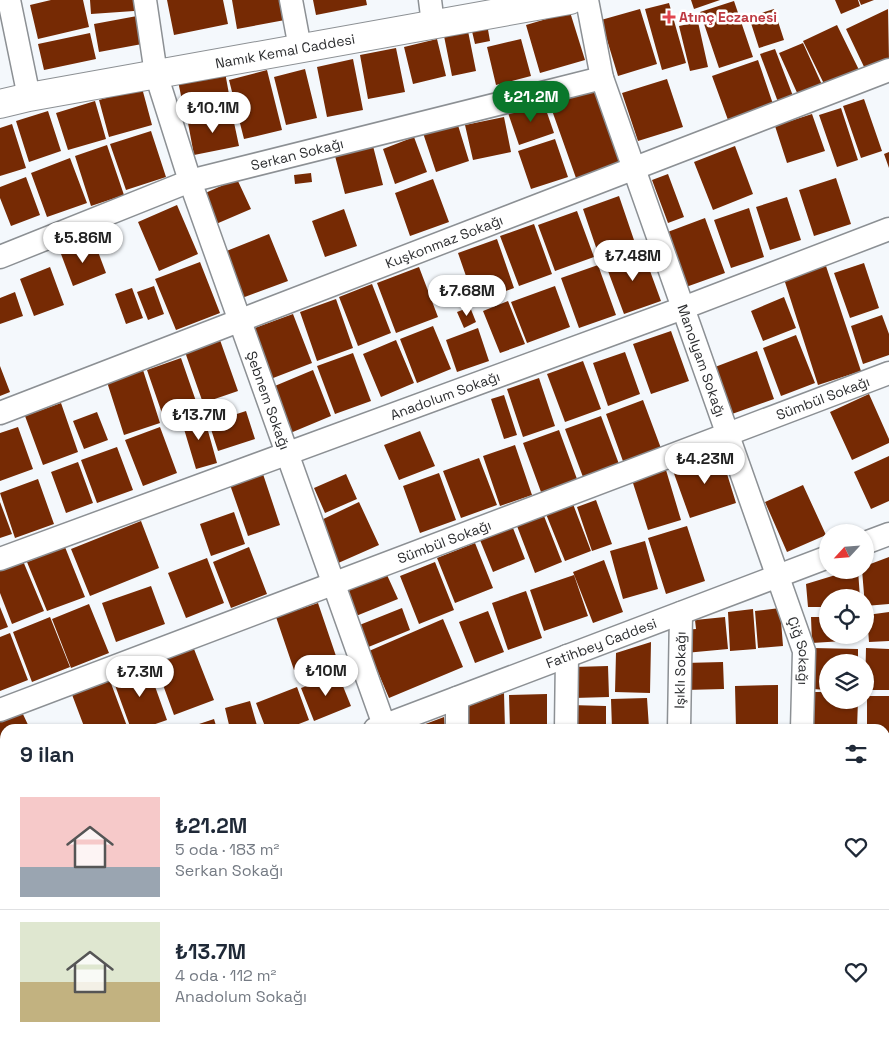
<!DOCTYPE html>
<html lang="tr">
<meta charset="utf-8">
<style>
body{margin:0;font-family:"Space Grotesk",sans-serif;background:#f2f2f3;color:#1f2937;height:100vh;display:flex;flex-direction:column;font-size:19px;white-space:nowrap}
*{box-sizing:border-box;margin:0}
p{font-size:16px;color:#747a83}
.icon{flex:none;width:28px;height:28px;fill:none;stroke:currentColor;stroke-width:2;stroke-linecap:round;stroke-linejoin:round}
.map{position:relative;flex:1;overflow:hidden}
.drawer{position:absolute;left:0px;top:724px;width:890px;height:321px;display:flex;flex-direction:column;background:#fff;border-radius:15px 15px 0 0;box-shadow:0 1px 4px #0004}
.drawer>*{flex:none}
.needle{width:32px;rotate:244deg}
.buttons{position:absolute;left:819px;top:524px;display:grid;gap:10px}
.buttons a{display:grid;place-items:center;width:55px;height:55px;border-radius:50%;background:#fff;box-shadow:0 1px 4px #0004;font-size:25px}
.price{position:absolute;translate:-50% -42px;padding:0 11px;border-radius:18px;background:#fff;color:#222;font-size:16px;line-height:32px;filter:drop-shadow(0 1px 2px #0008)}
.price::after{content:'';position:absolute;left:50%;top:30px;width:15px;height:11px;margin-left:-8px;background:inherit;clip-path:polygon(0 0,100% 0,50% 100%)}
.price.selected{background:#0a772b;color:#fff}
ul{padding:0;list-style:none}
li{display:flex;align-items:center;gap:15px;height:125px;padding:0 20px}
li+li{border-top:1px solid #e0e1e3}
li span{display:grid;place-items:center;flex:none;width:140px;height:100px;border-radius:0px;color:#555}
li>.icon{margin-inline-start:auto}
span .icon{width:60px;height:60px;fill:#fffc;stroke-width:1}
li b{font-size:21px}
h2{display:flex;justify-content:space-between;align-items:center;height:60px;padding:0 20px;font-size:21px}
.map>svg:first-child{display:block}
.building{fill:#762a04}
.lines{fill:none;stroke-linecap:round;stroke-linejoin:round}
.minor-casing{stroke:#8c9094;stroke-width:25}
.tertiary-casing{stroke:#8c9094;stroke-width:30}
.minor{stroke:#fff;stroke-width:22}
.tertiary{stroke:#fff;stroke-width:28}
.health-dot{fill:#e0444e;stroke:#fff;stroke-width:2}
.labels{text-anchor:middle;stroke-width:5;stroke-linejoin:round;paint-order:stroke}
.health-label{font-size:14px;font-weight:bold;fill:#be3a42;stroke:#fff;text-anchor:start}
.street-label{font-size:14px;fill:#2d2e30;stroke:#fff}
</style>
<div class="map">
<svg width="889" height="1044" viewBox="0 0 889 1044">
<rect width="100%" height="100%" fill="#f4f8fc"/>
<path class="building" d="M51 0H83L89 27 38 39 30 5Z
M90 0H134V11L91 14Z
M167 0H223L228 24 174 35Z
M232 0H282L285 20 237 29Z
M313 0H366L367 5 316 15Z
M691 0H720L694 9Z
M835 0H858L860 6 841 14Z
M859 0H874L861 5Z
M734 1 753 57 719 68 700 12Z
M669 3 686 63 662 70 645 9Z
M640 9 657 64 618 76 601 20Z
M774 9 784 40 759 48 749 17Z
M888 9 889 61 866 71 846 29Z
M570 12 585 60 540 73 526 25Z
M137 16 142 44 99 52 94 24Z
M698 22 708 67 690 71 679 26Z
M487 24 490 41 475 44 471 27Z
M837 25 860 72 826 88 803 41Z
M468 31 476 71 452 76 444 36Z
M90 33 96 59 44 70 38 44Z
M437 39 446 76 413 84 404 47Z
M521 39 531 76 496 85 487 47Z
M803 43 823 87 799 97 779 53Z
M396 48 405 92 368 99 360 55Z
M775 49 793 96 778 102 760 54Z
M353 59 363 110 327 117 317 67Z
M758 60 773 104 728 120 712 76Z
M305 69 317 118 286 125 274 77Z
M267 70 282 130 244 139 229 80Z
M225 72 232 111 186 120 178 81Z
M667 79 683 127 638 141 622 93Z
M594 86 621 162 576 178 549 102Z
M142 88 152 125 109 137 99 100Z
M864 99 882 151 861 158 843 106Z
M95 101 106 139 68 150 56 113Z
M543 101 554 133 519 145 508 113Z
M841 108 858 160 837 167 819 115Z
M48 111 61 151 29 162 16 121Z
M232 113 239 146 194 155 188 123Z
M812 114 825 151 787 163 775 126Z
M504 117 511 152 473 160 465 125Z
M457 122 469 161 436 172 423 133Z
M12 124 26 168 0 176V128Z
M151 131 166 177 126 190 110 144Z
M414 137 427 172 395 184 383 149Z
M555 139 568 177 531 189 518 151Z
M107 145 124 195 91 206 75 156Z
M373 146 383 185 345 194 335 156Z
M735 146 753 194 713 210 694 162Z
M889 152V168L884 154Z
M70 158 87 203 47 217 31 173Z
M311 173 312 182 295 184 294 175Z
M668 174 684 217 668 223 652 180Z
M26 177 40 215 11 226 0 198V187Z
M836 178 851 224 814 236 799 190Z
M237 179 251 209 216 224 203 194Z
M433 179 449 222 410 236 395 193Z
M619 196 635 243 599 256 583 209Z
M787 197 801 240 770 250 756 207Z
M177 205 198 254 159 271 138 222Z
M749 208 764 257 731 268 714 220Z
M344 209 357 246 325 257 312 221Z
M577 211 594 257 555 271 538 225Z
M705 218 725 273 686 287 665 233Z
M534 224 552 274 519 286 500 236Z
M269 234 288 281 242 298 224 252Z
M497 239 514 288 475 302 458 253Z
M94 241 106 273 73 286 61 254Z
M642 249 661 301 624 314 605 263Z
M200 262 220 313 176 330 155 279Z
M864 263 879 308 850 318 834 273Z
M598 265 616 315 579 328 561 278Z
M826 266 861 371 818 385 784 279Z
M50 267 64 305 34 316 20 279Z
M419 267 438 317 396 333 377 283Z
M372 284 391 333 358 346 339 297Z
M154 286 164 314 148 320 137 292Z
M555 286 570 327 527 343 511 302Z
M132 288 143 318 126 324 115 294Z
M15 292 23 316 0 324V298Z
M784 297 796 328 763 341 751 311Z
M336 299 353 348 317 361 300 312Z
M508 301 525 344 500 353 483 311Z
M470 307 476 322 464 328 457 312Z
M293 314 312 363 268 380 249 330Z
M882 315 889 334V355L863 364 851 326Z
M433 326 451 369 417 383 400 339Z
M478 328 489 361 457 372 446 340Z
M671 331 689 381 651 394 633 344Z
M796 335 815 383 781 396 763 348Z
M220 340 238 391 203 403 185 352Z
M396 340 414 383 381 397 363 354Z
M757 351 774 399 732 414 715 367Z
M625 352 640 394 608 406 593 363Z
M353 353 371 401 335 414 317 366Z
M181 358 198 407 164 419 147 370Z
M583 361 601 409 565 422 547 374Z
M0 366 10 392 0 396Z
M143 370 160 423 124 435 107 382Z
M313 370 331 416 288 434 270 388Z
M539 378 555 426 523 437 507 389Z
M869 394 889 439V443L852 460 830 412Z
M504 395 517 435 504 439 491 399Z
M643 400 662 451 624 464 606 414Z
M61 403 78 452 43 465 25 416Z
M246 411 255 439 218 451 209 423Z
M97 412 108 440 84 449 73 421Z
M203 413 217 463 196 469 181 419Z
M601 416 619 464 583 477 565 429Z
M18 427 33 469 0 481V433Z
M160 427 177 473 143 486 125 440Z
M559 430 577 479 541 492 523 443Z
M420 431 435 466 399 480 384 445Z
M515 445 532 495 500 506 483 456Z
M117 447 133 490 97 503 81 460Z
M720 451 736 503 690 518 672 468Z
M889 456V501L871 509 854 472Z
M479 458 497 505 461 518 443 471Z
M78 462 93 503 66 513 51 472Z
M666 470 681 520 648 530 632 480Z
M262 471 280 525 248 536 229 482Z
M439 473 456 520 420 533 403 486Z
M346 474 357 499 325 513 314 488Z
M38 479 54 524 15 538 0 493Z
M803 485 826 535 787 552 765 502Z
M596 500 612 544 592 551 577 507Z
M0 502 12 534 0 538Z
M359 502 379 545 336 564 317 522Z
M573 504 591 551 565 561 546 514Z
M234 512 245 544 211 556 200 524Z
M544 516 562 562 535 573 517 526Z
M141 521 159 568 90 596 71 549Z
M687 526 705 581 666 594 648 538Z
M513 528 525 559 493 572 480 540Z
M645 541 658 589 623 599 610 551Z
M475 543 493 588 455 603 437 558Z
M65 547 85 597 47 611 27 562Z
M249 547 267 594 231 608 213 562Z
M889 557V604L865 606 862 570H865V566Z
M207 558 224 603 186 618 168 573Z
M604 560 623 612 593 623 573 572Z
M23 561 44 611 12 624 0 593V570Z
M435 562 454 610 419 624 400 576Z
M852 570H858L860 598H828V607H808L806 584Z
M387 575 398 599 356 616 346 591Z
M574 575 588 616 544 631 530 590Z
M151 586 165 624 116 642 102 603Z
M526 591 542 638 508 650 492 603Z
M318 603 336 656 294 670 276 617Z
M89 604 109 653 71 668 52 619Z
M0 607 8 627 0 630Z
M402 608 410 630 366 648 357 626Z
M780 608 783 646 758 648 755 611Z
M753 609 756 649 730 651 728 612Z
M488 611 504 652 475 663 459 622Z
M889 612V641L869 642 867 615Z
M50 617 70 667 32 682 13 632Z
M725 617 728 649 685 653 683 630 696 629 695 620Z
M811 617H828V635H859V640L812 643Z
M443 619 463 667 389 698 369 651Z
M10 633 28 680 0 691V637Z
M651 642 650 693 615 692 616 653Z
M813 648 858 649V662H828V690L812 689Z
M866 648 889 649V690H865Z
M194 649 214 700 174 715 155 663Z
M723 662 724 689 685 690 684 663Z
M147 664 167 720 141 729H131L112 677Z
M608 666 609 697 574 698 573 667Z
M338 674 351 706 314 721 301 688Z
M109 678 128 729H85L71 692Z
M778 685V728H736L735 686Z
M297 687 309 720 286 729H266L256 703Z
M813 692H828V700H858L857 729H812Z
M504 693 505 729H466V707Z
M547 694V729H510L509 695Z
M867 696H889V733H885V729H867Z
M647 698 649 728 612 729 611 699Z
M250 701 258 729H230L225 708Z
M570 705 606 706V729H570Z
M21 710 30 729H5V761L0 751V720Z
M444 717 445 729H412Z
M214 719 217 729H187V728Z
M885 736H889V778L885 777Z
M5 784V818L0 806V786Z
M885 824 889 825V855H885Z
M885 861H889V897H885Z
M885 907H889V939H885Z
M885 951H889V989H885Z
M885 994H889V1030H885Z"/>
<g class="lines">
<defs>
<g id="minor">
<path d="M9 0 29 97"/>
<path id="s1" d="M145 0 156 74 190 181 384 725"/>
<path d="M291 0 300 48"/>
<path d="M430 0 433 24"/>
<path id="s2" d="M587 0 602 78 804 651 802 729"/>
<path id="s3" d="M0 257 190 181 602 78"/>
<path id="s4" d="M0 413 889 70"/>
<path d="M865 543 889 534"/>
<path id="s5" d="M0 559 683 308 889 229"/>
<path id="s6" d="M0 710 889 373"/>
<path id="s7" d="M375 729 828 557"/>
<path d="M457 729V698"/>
<path d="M566 729 567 656"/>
<path id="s8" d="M679 729 681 613"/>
<path d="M246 1040V1044"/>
<path d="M132 1044V1040"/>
<path d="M352 1044V1040"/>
<path d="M456 1044V1040"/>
<path d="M559 1044V1040"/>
<path d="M673 1044V1040"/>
<path d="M794 1044V1040"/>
</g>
<g id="tertiary">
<path id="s9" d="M0 104 29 97 570 0"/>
<path d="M0 826 5 838"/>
<path d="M14 1044V1040"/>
</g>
</defs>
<use href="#minor" class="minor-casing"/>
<use href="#tertiary" class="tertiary-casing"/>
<use href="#minor" class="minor"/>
<use href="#tertiary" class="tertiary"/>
</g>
<path class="health-dot" d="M666.5 9.5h5v5h5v5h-5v5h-5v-5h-5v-5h5z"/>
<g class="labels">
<g class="health-label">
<text x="679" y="22">Atınç Eczanesi</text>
</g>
<g class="street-label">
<text dy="5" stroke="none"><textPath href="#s9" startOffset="290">Namık Kemal Caddesi</textPath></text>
<text dy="5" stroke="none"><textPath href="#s3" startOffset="315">Serkan Sokağı</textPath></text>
<text dy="5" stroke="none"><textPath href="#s4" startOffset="476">Kuşkonmaz Sokağı</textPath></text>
<text dy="5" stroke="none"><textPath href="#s2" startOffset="379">Manolyam Sokağı</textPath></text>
<text dy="5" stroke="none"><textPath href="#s5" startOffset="474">Anadolum Sokağı</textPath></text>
<text dy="5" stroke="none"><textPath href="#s6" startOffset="880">Sümbül Sokağı</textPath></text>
<text dy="5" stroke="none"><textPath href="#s1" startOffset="420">Şebnem Sokağı</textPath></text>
<text dy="5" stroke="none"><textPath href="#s6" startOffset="475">Sümbül Sokağı</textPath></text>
<text dy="5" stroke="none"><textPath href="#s7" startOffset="242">Fatihbey Caddesi</textPath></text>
<text dy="5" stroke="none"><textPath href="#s2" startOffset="686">Çiğ Sokağı</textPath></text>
<text dy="5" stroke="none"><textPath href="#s8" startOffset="59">Işıklı Sokağı</textPath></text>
</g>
</g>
</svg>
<div class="buttons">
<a><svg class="needle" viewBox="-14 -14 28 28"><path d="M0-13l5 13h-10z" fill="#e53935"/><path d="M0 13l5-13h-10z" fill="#747a83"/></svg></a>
<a><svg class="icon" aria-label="locate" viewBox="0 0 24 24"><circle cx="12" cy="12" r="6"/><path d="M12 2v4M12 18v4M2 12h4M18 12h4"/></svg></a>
<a><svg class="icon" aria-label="layers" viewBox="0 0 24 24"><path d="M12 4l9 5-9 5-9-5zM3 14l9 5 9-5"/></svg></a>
</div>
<b class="price selected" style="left:531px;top:123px">₺21.2M</b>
<b class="price" style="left:213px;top:134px">₺10.1M</b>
<b class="price" style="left:83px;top:264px">₺5.86M</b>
<b class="price" style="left:633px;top:282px">₺7.48M</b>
<b class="price" style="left:467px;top:317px">₺7.68M</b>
<b class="price" style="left:199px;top:441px">₺13.7M</b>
<b class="price" style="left:705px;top:485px">₺4.23M</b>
<b class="price" style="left:326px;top:697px">₺10M</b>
<b class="price" style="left:140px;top:698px">₺7.3M</b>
<section class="drawer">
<h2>9 ilan<svg class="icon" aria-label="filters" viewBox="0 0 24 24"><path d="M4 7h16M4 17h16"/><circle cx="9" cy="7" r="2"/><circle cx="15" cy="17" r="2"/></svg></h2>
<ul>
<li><span style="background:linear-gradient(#f6c9c9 70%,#9aa5b1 0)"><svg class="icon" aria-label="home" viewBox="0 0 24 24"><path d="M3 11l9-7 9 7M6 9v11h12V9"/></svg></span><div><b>₺21.2M</b><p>5 oda · 183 m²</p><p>Serkan Sokağı</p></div><svg class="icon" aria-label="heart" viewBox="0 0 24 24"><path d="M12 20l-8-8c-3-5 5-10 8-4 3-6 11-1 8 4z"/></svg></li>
<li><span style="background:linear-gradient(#dfe7d0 60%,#c2b280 0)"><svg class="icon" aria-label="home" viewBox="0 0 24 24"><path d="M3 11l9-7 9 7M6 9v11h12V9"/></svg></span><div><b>₺13.7M</b><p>4 oda · 112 m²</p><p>Anadolum Sokağı</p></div><svg class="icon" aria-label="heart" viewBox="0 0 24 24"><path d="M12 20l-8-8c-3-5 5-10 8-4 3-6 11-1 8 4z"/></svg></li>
</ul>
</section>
</div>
